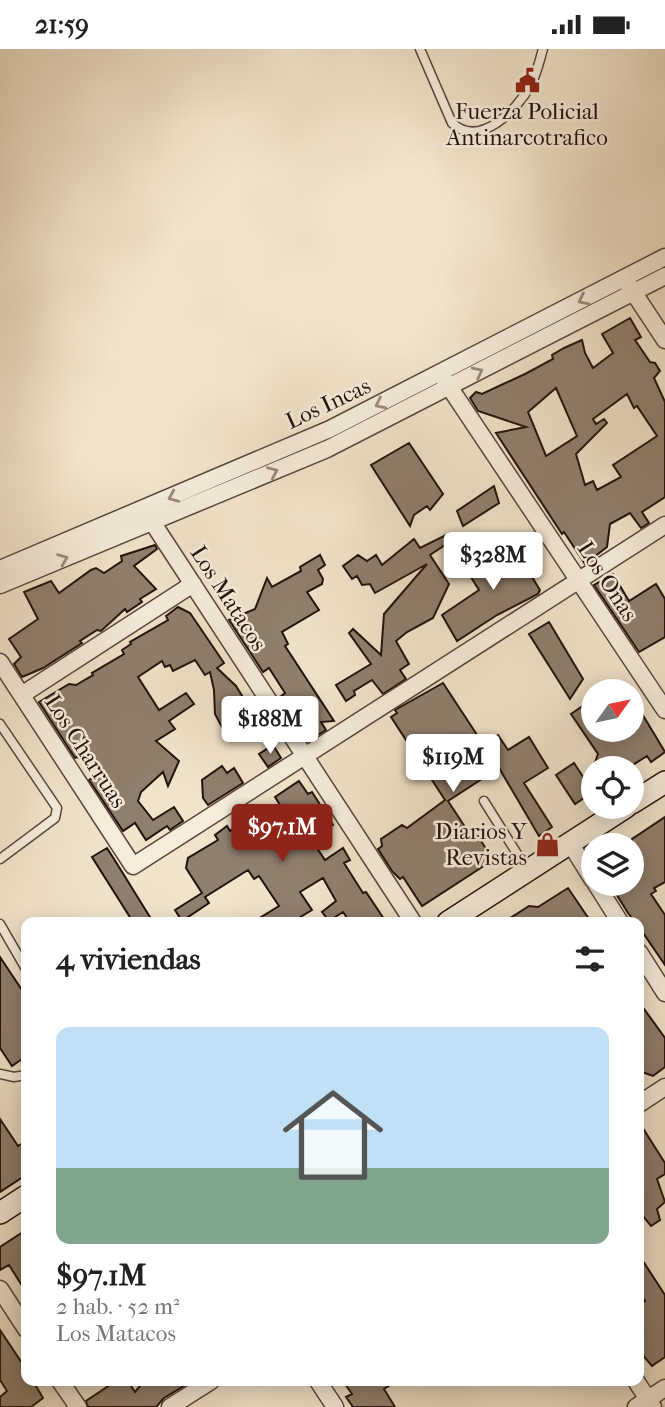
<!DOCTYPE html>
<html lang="es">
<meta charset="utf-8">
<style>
body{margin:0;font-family:"IM FELL French Canon",serif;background:#f2f2f2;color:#222;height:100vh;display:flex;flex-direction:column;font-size:26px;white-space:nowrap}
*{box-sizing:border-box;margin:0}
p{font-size:23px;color:#767676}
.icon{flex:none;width:38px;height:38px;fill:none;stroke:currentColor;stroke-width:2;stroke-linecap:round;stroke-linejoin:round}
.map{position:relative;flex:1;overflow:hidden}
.side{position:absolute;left:21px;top:868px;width:623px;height:469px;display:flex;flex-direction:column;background:#fff;border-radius:14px;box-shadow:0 4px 18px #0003}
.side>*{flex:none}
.needle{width:46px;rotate:57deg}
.controls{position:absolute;left:581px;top:630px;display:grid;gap:14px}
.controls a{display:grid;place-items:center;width:63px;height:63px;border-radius:50%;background:#fff;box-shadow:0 4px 18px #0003;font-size:35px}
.price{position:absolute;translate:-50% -60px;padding:0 16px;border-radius:7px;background:#fff;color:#222;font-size:23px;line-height:46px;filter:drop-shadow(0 2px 4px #0008)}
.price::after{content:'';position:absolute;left:50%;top:42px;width:21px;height:16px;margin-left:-10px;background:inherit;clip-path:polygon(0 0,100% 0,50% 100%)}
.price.on{background:#8f2418;color:#fff}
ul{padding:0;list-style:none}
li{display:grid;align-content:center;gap:14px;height:371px;padding:0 35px}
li+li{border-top:2px solid #e0e0e0}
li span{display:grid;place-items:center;height:217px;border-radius:14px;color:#555}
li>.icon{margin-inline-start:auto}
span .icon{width:126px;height:126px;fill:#fffc;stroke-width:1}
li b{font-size:30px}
h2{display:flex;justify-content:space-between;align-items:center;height:84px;padding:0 35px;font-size:30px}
.status{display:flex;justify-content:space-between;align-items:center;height:49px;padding:0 35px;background:#fff;direction:ltr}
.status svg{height:19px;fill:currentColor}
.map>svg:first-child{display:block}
.building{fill:#8f7f6e;stroke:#24110a;stroke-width:2;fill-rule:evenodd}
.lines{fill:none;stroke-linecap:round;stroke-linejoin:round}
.service-casing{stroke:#57463a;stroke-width:11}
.minor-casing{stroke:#57463a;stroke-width:19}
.secondary-casing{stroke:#24110a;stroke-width:24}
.service{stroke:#f6eddd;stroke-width:8}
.minor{stroke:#f6eddd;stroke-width:16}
.secondary{stroke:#f6eddd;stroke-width:21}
.oneway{stroke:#988a7e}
.labels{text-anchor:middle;stroke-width:5;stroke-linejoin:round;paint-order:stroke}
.poi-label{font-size:23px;fill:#24110a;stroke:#f6eddd}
.street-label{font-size:23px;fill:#24110a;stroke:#f6eddd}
</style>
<div class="status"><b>21:59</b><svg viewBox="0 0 49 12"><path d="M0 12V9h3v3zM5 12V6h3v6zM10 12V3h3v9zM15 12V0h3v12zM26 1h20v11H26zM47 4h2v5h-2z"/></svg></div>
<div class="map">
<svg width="665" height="1358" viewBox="0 0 665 1358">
<rect width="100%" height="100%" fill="#f1e4cb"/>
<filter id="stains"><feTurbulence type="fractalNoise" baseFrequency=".00286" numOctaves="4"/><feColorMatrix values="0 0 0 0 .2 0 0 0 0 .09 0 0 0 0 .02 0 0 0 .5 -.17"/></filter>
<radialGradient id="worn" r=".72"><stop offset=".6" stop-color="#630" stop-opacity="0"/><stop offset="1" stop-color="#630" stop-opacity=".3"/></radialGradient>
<path class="building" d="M630 269 641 288 635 291 650 313 655 314 660 322 654 329 665 353V448L642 463 649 474 641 479 630 464 610 475 607 498 585 515 564 483 562 485 496 384 526 378 478 362 470 349 476 343 482 345 525 325 553 310 552 306 564 299 582 291 585 304 593 319 613 304 602 285ZM556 339 577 387 546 407 528 363ZM627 345 634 359 637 357 657 387 613 416 621 428 597 441 593 432 585 436 576 405 607 374 604 370 596 375 593 370Z
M409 394 443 445 430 461 427 457 414 466 410 477 371 416Z
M494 437 499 454 463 477 457 462Z
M450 484 454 490 430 506 449 535 433 569 407 583 396 592 409 615 400 621 406 630 383 645 372 631 354 642 355 646 346 652 336 636 371 615 349 584 353 580 381 606 384 565 427 515 375 544 370 535 362 536 357 527 352 530 343 517 358 506 367 512 376 506 382 516 414 490 420 499Z
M155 496 157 500 134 517 156 540 140 550 142 553 127 563 125 560 101 582 97 581 80 592 82 594 43 619 22 628 14 615 21 608 9 590 38 570 24 543 51 532 59 544 91 521 96 519 104 524 122 512 121 507Z
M526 498 542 521 532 528 540 541 538 545 497 566 457 592 442 566 479 541 462 514 480 503 498 531 518 517 512 499Z
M320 506 325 516 318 521 323 530 322 535 307 543 319 561 282 583 288 595 285 597 334 672 321 673 326 681 308 692 304 686 315 674H310L294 651 284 656 279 649 285 644 269 619 263 623 229 571 255 560 267 529 272 538 301 522 300 518Z
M613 525 629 552 656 535 665 550V588L639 603 594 536Z
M178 558 190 564 224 614 217 619 236 637 255 668 239 664 223 680 215 665 214 641 210 623 205 626 195 611 173 622 170 616 165 618 162 612 138 628 159 661 186 644 194 655 169 672 175 680 156 692 179 712 168 737 163 723 141 743 138 752 153 771 174 758 183 772 170 781 167 777 146 791 135 774 123 782 89 731 103 723 77 708 75 709 39 653 69 635 76 636 93 626 92 624 124 605 122 601 131 595 130 593 168 571 166 567Z
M549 573 583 630 570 650 529 585Z
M443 634 483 695 498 686 508 701 529 688 548 719 524 734 552 778 539 787 499 719 448 752 473 790 478 787 493 811 422 857 403 828 400 830 392 822 378 800 382 797 381 790 402 776 407 779 445 751 391 668 397 664 395 661Z
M632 648 665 703 651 713 647 707 628 719H593L598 705 571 665 593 650V681H632Z
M273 696 281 709 268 718 259 705Z
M574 714 593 743 575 755 556 726Z
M222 717 227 724 234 719 243 734 208 756 203 749 202 731Z
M299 732 308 745 312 743 333 776 311 790 325 811 343 799 350 811 344 814 363 844 366 843 386 873H350L343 863 329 872 322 863 336 852 323 829 300 843 312 861 292 873H253L279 857 259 827 254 830 248 821 205 848 209 854 182 872 175 861 202 844 186 819 188 809 218 791 215 786 227 777 230 782 235 778 239 784 245 781 247 784 269 769 282 759 275 748Z
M665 768V833L654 839 656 842 651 845 665 866V916L639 878V873H635L628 864 610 835H632V790Z
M107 799 119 818 153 873H133L92 808Z
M568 839 591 873H504L529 857 538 858Z
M0 908 26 947V1007L12 1017 0 999Z
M639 953 665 989V1018L653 1027 639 1022Z
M0 1070 18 1097 26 1092V1126L0 1143Z
M639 1073 665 1114V1125L657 1130 665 1153 657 1160 660 1171 651 1177 639 1162Z
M26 1181V1243L9 1216 0 1221V1198Z
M639 1206 665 1246V1308L652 1317 639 1302V1257L645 1252 639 1242Z
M0 1281 26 1320V1332H33L43 1349 31 1358H0V1348L7 1342 0 1331Z
M116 1332H128L135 1343 144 1332H192L164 1349 156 1358H88L86 1352Z
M343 1332H397L384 1340 395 1358H353L346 1348 352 1345Z"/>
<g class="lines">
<defs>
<path id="service" d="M420 0 452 74C479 100 517 61 530 37 537 25 539 13 543 0
M0 675 57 759 55 769 0 810
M484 752 526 819
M0 875 26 920
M0 1025 14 1028 26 1026"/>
<path id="minor" d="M628 235 665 291
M444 330 665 661
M147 465 413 873
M0 520 330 380 665 208
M0 536 327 400 665 227
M0 613 133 817 665 476
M23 645 193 535
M570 794 593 831
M596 835 620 873
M639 903 665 944
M639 1055 665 1038
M0 1240 26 1280
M60 1332 78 1358
M318 1332 335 1358
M636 1332 653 1358
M170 1358 211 1332
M636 1358 665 1339"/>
<path id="secondary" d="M632 754 665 733
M448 873 626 758
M0 1164 26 1147"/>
</defs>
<use href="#service" class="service-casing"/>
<use href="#minor" class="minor-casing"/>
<use href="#secondary" class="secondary-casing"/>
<use href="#service" class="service"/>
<use href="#minor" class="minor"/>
<use href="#secondary" class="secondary"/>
</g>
<defs><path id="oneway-chevron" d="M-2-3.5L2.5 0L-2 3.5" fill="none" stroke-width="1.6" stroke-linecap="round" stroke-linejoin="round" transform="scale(1.75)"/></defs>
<g class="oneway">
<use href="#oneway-chevron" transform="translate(583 251) rotate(153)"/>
<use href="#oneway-chevron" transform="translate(478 323) rotate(-27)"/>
<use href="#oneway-chevron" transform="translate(380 355) rotate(154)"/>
<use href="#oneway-chevron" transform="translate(273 423) rotate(-23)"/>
<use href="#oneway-chevron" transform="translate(173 448) rotate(157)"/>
<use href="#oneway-chevron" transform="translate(63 510) rotate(-22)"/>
</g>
<defs>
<symbol id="civic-bare" viewBox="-9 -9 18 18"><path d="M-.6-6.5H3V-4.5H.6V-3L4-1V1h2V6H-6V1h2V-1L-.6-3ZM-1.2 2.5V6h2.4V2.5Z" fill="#8f2418" stroke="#f6eddd" stroke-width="2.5" paint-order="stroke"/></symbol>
<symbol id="shop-bare" viewBox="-9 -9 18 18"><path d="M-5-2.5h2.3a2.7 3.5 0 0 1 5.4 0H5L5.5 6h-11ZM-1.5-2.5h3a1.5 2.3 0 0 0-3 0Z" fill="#8f2418" stroke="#f6eddd" stroke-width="2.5" paint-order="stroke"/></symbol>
</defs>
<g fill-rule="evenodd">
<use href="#civic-bare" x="510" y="14" width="35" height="35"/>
<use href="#shop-bare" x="530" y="778" width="35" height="35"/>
</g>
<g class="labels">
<g class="poi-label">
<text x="527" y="70">Fuerza Policial<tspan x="527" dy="26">Antinarcotrafico</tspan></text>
<text x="527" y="790" text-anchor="end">Diarios Y<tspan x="527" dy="26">Revistas</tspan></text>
</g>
<g class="street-label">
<text transform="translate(328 354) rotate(-25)" y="8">Los Incas</text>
<text transform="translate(608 532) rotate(57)" y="8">Los Onas</text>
<text transform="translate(229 549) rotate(57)" y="8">Los Matacos</text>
<text transform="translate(86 702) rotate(57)" y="8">Los Charruas</text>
</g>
</g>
<rect width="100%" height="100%" filter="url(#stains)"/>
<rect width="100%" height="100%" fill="url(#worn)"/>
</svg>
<div class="controls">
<a><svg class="needle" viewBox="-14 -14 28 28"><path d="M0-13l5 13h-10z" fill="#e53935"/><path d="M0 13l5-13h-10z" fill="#767676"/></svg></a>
<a><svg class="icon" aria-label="locate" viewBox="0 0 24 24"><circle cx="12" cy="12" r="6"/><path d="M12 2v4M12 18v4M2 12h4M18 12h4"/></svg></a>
<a><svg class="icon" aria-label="layers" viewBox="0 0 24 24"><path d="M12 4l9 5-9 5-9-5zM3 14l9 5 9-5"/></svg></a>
</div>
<b class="price" style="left:493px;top:543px">$328M</b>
<b class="price" style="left:270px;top:707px">$188M</b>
<b class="price" style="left:453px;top:745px">$119M</b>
<b class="price on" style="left:282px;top:815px">$97.1M</b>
<section class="side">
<h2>4 viviendas<svg class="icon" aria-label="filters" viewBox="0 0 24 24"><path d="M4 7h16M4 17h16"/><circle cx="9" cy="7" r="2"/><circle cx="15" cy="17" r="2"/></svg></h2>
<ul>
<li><span style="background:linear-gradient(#bfe0f5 65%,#7fa58c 0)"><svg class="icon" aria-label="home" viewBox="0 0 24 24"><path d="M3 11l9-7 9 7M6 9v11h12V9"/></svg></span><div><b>$97.1M</b><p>2 hab. · 52 m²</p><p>Los Matacos</p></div></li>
</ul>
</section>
</div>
